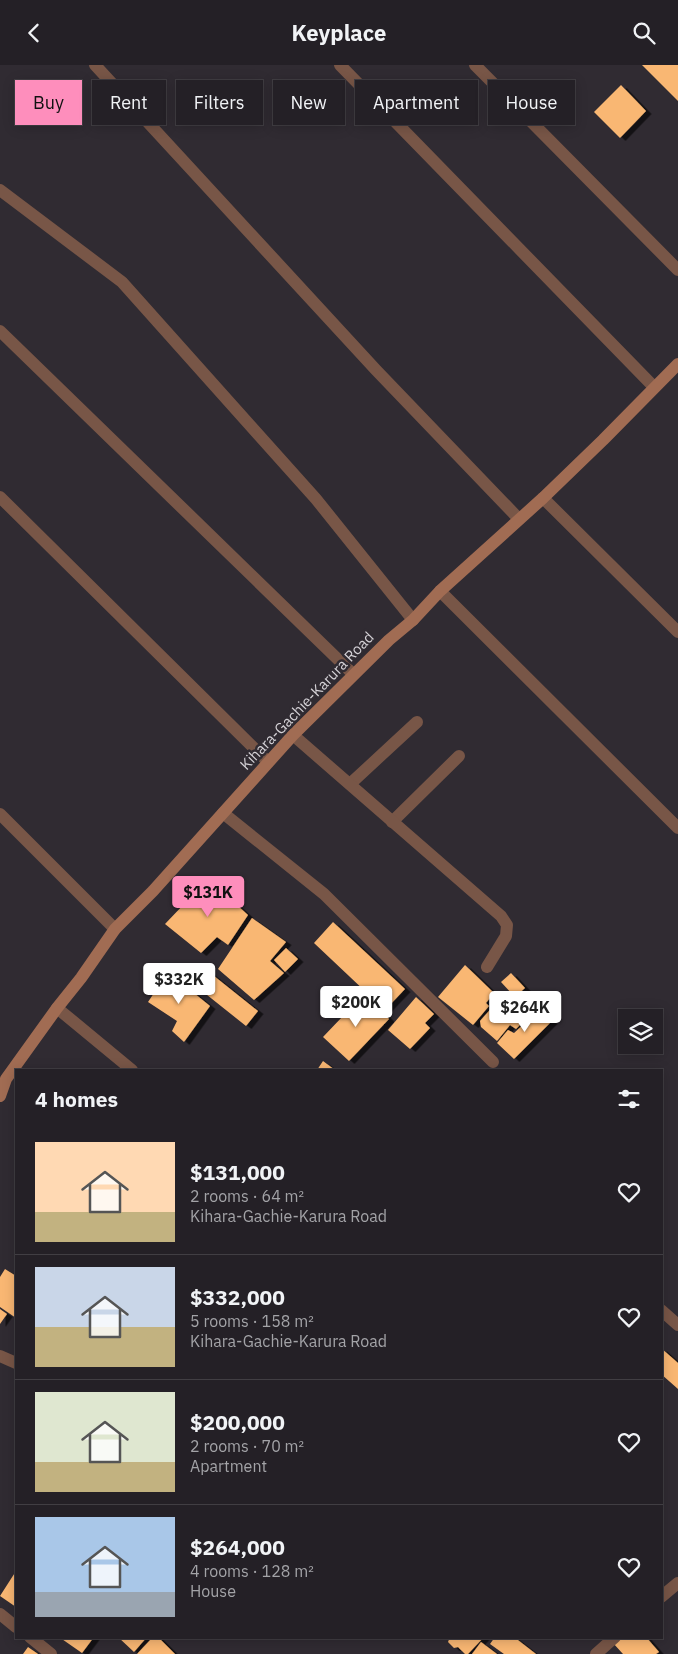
<!DOCTYPE html>
<meta charset="utf-8">
<style>
body{margin:0;font-family:"IBM Plex Sans",sans-serif;background:#302d32;color:#f1f3f6;height:100vh;display:flex;flex-direction:column;font-size:19px;white-space:nowrap}
*{box-sizing:border-box;margin:0}
p{font-size:16px;color:#a3a3a7}
.icon{flex:none;width:28px;height:28px;fill:none;stroke:currentColor;stroke-width:2;stroke-linecap:round;stroke-linejoin:round}
.map{position:relative;flex:1;overflow:hidden}
.details{position:absolute;left:15px;top:1004px;width:648px;height:570px;display:flex;flex-direction:column;background:#242026;border-radius:0px;box-shadow:0 2px 12px #0003,0 0 0 1px #413e43}
.details>*{flex:none}
.top-card{position:absolute;left:15px;top:15px;width:649px;height:45px;display:flex;gap:10px}
.tools{position:absolute;left:618px;top:944px;display:grid;gap:10px}
.tools a{display:grid;place-items:center;width:45px;height:45px;border-radius:0px;background:#242026;box-shadow:0 2px 12px #0003,0 0 0 1px #413e43;font-size:25px}
.price{position:absolute;translate:-50% -42px;padding:0 11px;border-radius:5px;background:#fff;color:#222;font-size:16px;line-height:32px;filter:drop-shadow(0 1px 2px #0008)}
.price::after{content:'';position:absolute;left:50%;top:30px;width:15px;height:11px;margin-left:-8px;background:inherit;clip-path:polygon(0 0,100% 0,50% 100%)}
.price.on{background:#fe8ebc;color:#111}
ul{padding:0;list-style:none}
li{display:flex;align-items:center;gap:15px;height:125px;padding:0 20px}
li+li{border-top:1px solid #413e43}
li span{display:grid;place-items:center;flex:none;width:140px;height:100px;border-radius:0px;color:#555}
li>.icon{margin-inline-start:auto}
span .icon{width:60px;height:60px;fill:#fffc;stroke-width:1}
li b{font-size:21px}
h2{display:flex;justify-content:space-between;align-items:center;height:60px;padding:0 20px;font-size:21px}
.tag{padding:0 18px;border-radius:0px;background:#242026;box-shadow:0 2px 12px #0003,0 0 0 1px #413e43;font-size:18px;line-height:45px}
.tag.on{background:#fe8ebc;color:#111}
header{display:flex;justify-content:space-between;align-items:center;height:65px;padding:0 20px;background:#242026;font-size:22px;font-weight:700}
.map>svg:first-child{display:block}
.building{fill:#f9b773;filter:url(#shadow)}
.lines{fill:none;stroke-linecap:round;stroke-linejoin:round}
.lane{stroke:#785647;stroke-width:12}
.street{stroke:#785647;stroke-width:12}
.secondary{stroke:#a16c53;stroke-width:12}
.labels{text-anchor:middle;stroke-width:5;stroke-linejoin:round;paint-order:stroke}
.street-label{font-size:15px;fill:#d4d1d6;stroke:#302b32}
</style>
<header><svg class="icon" aria-label="back" viewBox="0 0 24 24"><path d="M15 5l-7 7 7 7"/></svg>Keyplace<svg class="icon" aria-label="search" viewBox="0 0 24 24"><circle cx="10" cy="10" r="6"/><path d="M15 15l6 6"/></svg></header>
<div class="map">
<svg width="678" height="1589" viewBox="0 0 678 1589">
<defs>
<filter id="shadow"><feDropShadow dx="5.5" dy="3" stdDeviation="0" flood-color="#0009"/></filter>
</defs>
<rect width="100%" height="100%" fill="#302b32"/>
<path class="building" d="M642 0H678V36Z
M621 20 646 46 620 73 594 47Z
M208 814 248 850 228 880 217 872 201 888 165 859Z
M252 853 286 877 270 896 284 908 254 935 218 904Z
M333 857 405 924 385 945 314 878Z
M286 883 298 894 285 907 274 895Z
M199 899 258 946 246 961 187 914Z
M465 900 494 928 486 938 489 941 473 960 438 932Z
M168 907 210 941 184 977 172 966 177 956 148 937Z
M511 908 525 923 515 932 501 917Z
M504 929 530 950 516 964 510 960 497 976 481 962 480 956Z
M359 931 363 935 368 932 389 954 349 996 323 972 343 951 351 948 348 944Z
M416 932 434 949 425 958 430 963 410 984 388 965Z
M538 940 552 956 514 994 497 978 508 965 514 968 525 958Z
M323 996 335 1005H317Z
M5 1204 16 1211V1253L0 1242V1212Z
M0 1244 7 1249 0 1259Z
M661 1283 678 1298V1324L661 1309Z
M16 1506V1542L0 1531Z
M59 1572H94L82 1588Z
M118 1572H147L134 1587Z
M153 1572H158L175 1589H137Z
M450 1572H484L468 1589H465L458 1582 454 1583 448 1577Z
M495 1572H514L536 1589H504L490 1579Z
M619 1572H646L659 1587 656 1589H623L613 1578Z
M481 1577 497 1589H472Z
M28 1582 38 1589H23Z"/>
<g class="lines">
<path class="lane" d="M350 719 417 657
M392 757 459 691"/>
<path class="street" d="M95 0 376 305 519 454
M340 0 654 322
M475 0 678 205
M0 125 122 217 316 434 413 555
M0 266 353 609
M0 432 268 697
M543 433 678 567
M440 526 678 763
M293 670 501 851 507 860 506 871 487 902
M223 748 324 829 493 997
M0 749 115 864
M57 943 132 1005
M661 1245 678 1260
M0 1291 16 1298
M661 1532 678 1518
M0 1549 16 1562
M30 1572 51 1589
M596 1589 615 1572"/>
<path class="secondary" d="M0 1031 6 1014 57 943 81 913 115 864 153 826 293 670 389 575 413 555 440 526 543 433 603 375 678 299"/>
</g>
<g class="labels">
<g class="street-label">
<text transform="translate(307 636) rotate(-46)" y="5">Kihara-Gachie-Karura Road</text>
</g>
</g>
</svg>
<div class="tools">
<a><svg class="icon" aria-label="layers" viewBox="0 0 24 24"><path d="M12 4l9 5-9 5-9-5zM3 14l9 5 9-5"/></svg></a>
</div>
<b class="price on" style="left:208px;top:853px">$131K</b>
<b class="price" style="left:179px;top:940px">$332K</b>
<b class="price" style="left:356px;top:963px">$200K</b>
<b class="price" style="left:525px;top:968px">$264K</b>
<div class="top-card">
<a class="tag on">Buy</a>
<a class="tag">Rent</a>
<a class="tag">Filters</a>
<a class="tag">New</a>
<a class="tag">Apartment</a>
<a class="tag">House</a>
</div>
<section class="details">
<h2>4 homes<svg class="icon" aria-label="filters" viewBox="0 0 24 24"><path d="M4 7h16M4 17h16"/><circle cx="9" cy="7" r="2"/><circle cx="15" cy="17" r="2"/></svg></h2>
<ul>
<li><span style="background:linear-gradient(#ffd9b3 70%,#c2b280 0)"><svg class="icon" aria-label="home" viewBox="0 0 24 24"><path d="M3 11l9-7 9 7M6 9v11h12V9"/></svg></span><div><b>$131,000</b><p>2 rooms · 64 m²</p><p>Kihara-Gachie-Karura Road</p></div><svg class="icon" aria-label="heart" viewBox="0 0 24 24"><path d="M12 20l-8-8c-3-5 5-10 8-4 3-6 11-1 8 4z"/></svg></li>
<li><span style="background:linear-gradient(#c9d6e8 60%,#c2b280 0)"><svg class="icon" aria-label="home" viewBox="0 0 24 24"><path d="M3 11l9-7 9 7M6 9v11h12V9"/></svg></span><div><b>$332,000</b><p>5 rooms · 158 m²</p><p>Kihara-Gachie-Karura Road</p></div><svg class="icon" aria-label="heart" viewBox="0 0 24 24"><path d="M12 20l-8-8c-3-5 5-10 8-4 3-6 11-1 8 4z"/></svg></li>
<li><span style="background:linear-gradient(#dfe7d0 70%,#c2b280 0)"><svg class="icon" aria-label="home" viewBox="0 0 24 24"><path d="M3 11l9-7 9 7M6 9v11h12V9"/></svg></span><div><b>$200,000</b><p>2 rooms · 70 m²</p><p>Apartment</p></div><svg class="icon" aria-label="heart" viewBox="0 0 24 24"><path d="M12 20l-8-8c-3-5 5-10 8-4 3-6 11-1 8 4z"/></svg></li>
<li><span style="background:linear-gradient(#a9c7e8 75%,#9aa5b1 0)"><svg class="icon" aria-label="home" viewBox="0 0 24 24"><path d="M3 11l9-7 9 7M6 9v11h12V9"/></svg></span><div><b>$264,000</b><p>4 rooms · 128 m²</p><p>House</p></div><svg class="icon" aria-label="heart" viewBox="0 0 24 24"><path d="M12 20l-8-8c-3-5 5-10 8-4 3-6 11-1 8 4z"/></svg></li>
</ul>
</section>
</div>
